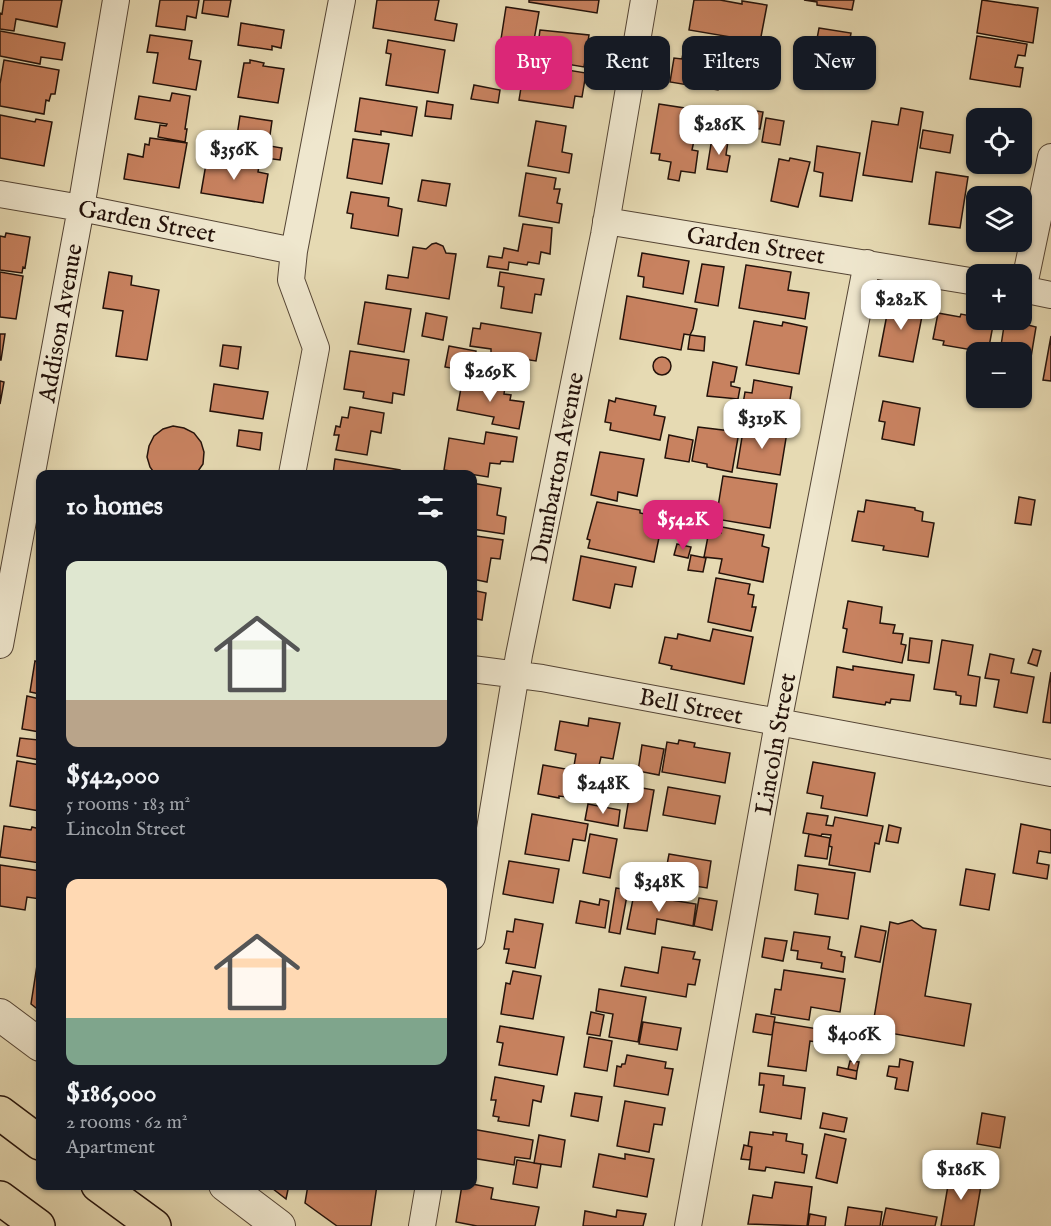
<!DOCTYPE html>
<meta charset="utf-8">
<style>
body{margin:0;font-family:"IM FELL English",serif;background:#20242c;color:#f1f3f6;height:100vh;display:flex;flex-direction:column;font-size:22px;white-space:nowrap}
*{box-sizing:border-box;margin:0}
p{font-size:20px;color:#9ea1a6}
.icon{flex:none;width:33px;height:33px;fill:none;stroke:currentColor;stroke-width:2;stroke-linecap:round;stroke-linejoin:round}
.map{position:relative;flex:1;overflow:hidden}
.details{position:absolute;left:36px;top:470px;width:441px;height:720px;display:flex;flex-direction:column;background:#171b24;border-radius:12px;box-shadow:0 2px 4px #0004}
.details>*{flex:none}
.top-card{position:absolute;left:495px;top:36px;width:465px;height:54px;display:flex;gap:12px}
.fabs{position:absolute;left:966px;top:108px;display:grid;gap:12px}
.fabs a{display:grid;place-items:center;width:66px;height:66px;border-radius:12px;background:#171b24;box-shadow:0 2px 4px #0004;font-size:30px}
.price{position:absolute;translate:-50% -51px;padding:0 14px;border-radius:12px;background:#fff;color:#222;font-size:20px;line-height:39px;filter:drop-shadow(0 2px 3px #0008)}
.price::after{content:'';position:absolute;left:50%;top:36px;width:18px;height:14px;margin-left:-9px;background:inherit;clip-path:polygon(0 0,100% 0,50% 100%)}
.price.selected{background:#db2777;color:#fff}
ul{padding:0;list-style:none}
li{display:grid;align-content:center;gap:12px;height:318px;padding:0 30px}
li span{display:grid;place-items:center;height:186px;border-radius:12px;color:#555}
li>.icon{margin-inline-start:auto}
span .icon{width:108px;height:108px;fill:#fffc;stroke-width:1}
li b{font-size:26px}
h2{display:flex;justify-content:space-between;align-items:center;height:72px;padding:0 30px;font-size:26px}
.pill{padding:0 21px;border-radius:12px;background:#171b24;box-shadow:0 2px 4px #0004;font-size:21px;line-height:54px}
.pill.selected{background:#db2777;color:#fff}
.map>svg:first-child{display:block}
.building{fill:#c88260;stroke:#24120a;stroke-width:1.5}
.lines{fill:none;stroke-linecap:round;stroke-linejoin:round}
.minor-casing{stroke:#544434;stroke-width:28}
.tertiary-casing{stroke:#544434;stroke-width:34}
.motorway-casing{stroke:#24120a;stroke-width:36}
.minor{stroke:#efe7ce;stroke-width:26}
.tertiary{stroke:#efe7ce;stroke-width:32}
.motorway{stroke:#e6dab3;stroke-width:33}
.labels{text-anchor:middle;stroke-width:6;stroke-linejoin:round;paint-order:stroke}
.street-label{font-size:24px;fill:#24120a;stroke:#efe7ce}
</style>
<div class="map">
<svg width="1051" height="1226" viewBox="0 0 1051 1226">
<rect width="100%" height="100%" fill="#e6dab3"/>
<filter id="stains"><feTurbulence type="fractalNoise" baseFrequency=".00333" numOctaves="4"/><feColorMatrix values="0 0 0 0 .2 0 0 0 0 .09 0 0 0 0 .02 0 0 0 .5 -.17"/></filter>
<radialGradient id="worn" r=".72"><stop offset=".6" stop-color="#630" stop-opacity="0"/><stop offset="1" stop-color="#630" stop-opacity=".3"/></radialGradient>
<path class="building" d="M4 0H62L57 27 16 19 14 31 0 29V13L2 14Z
M160 0H199L196 18 187 16 185 30 156 26Z
M204 0H231L228 17 202 13Z
M377 0H439L435 20 457 24 454 41 373 28Z
M529 0H599L597 13 529 2Z
M694 0H720L742 4V1L767 5 760 42 689 30Z
M804 0H854L852 10 817 5V2Z
M982 0 1038 8 1033 43 977 33Z
M506 7 539 12 531 57 499 52Z
M241 23 284 30 281 48 272 46V50L238 45Z
M819 28 851 33 846 61 814 55Z
M540 30 589 35 584 67 536 59Z
M0 31 65 43 62 60 41 57 40 64 0 56Z
M150 35 192 41 189 59 201 61 196 90 153 83 158 53 147 52Z
M977 36 1027 44 1025 56 1018 55 1015 67 1023 68 1020 87 970 79Z
M388 40 445 50 438 93 386 85 391 54 386 53Z
M696 40 741 48 739 62 726 60V63H723L718 90 670 82 674 58 682 59 684 48 689 50 691 44 695 45Z
M797 57 830 61 828 74 795 70Z
M4 60 59 70 55 94H51L49 101 46 100 44 114 0 106V84Z
M250 60 264 63 263 66 284 69 278 103 238 97 244 63H250Z
M525 63 586 73 582 97 575 96 573 108 519 100Z
M474 85 500 90 498 103 471 99Z
M172 93 190 96 185 129H187L185 142 158 137 160 125 166 126 167 124 135 119 139 96 170 101Z
M360 98 417 107 412 136 381 131V135L355 131Z
M427 101 453 105 451 119 425 116Z
M659 104 691 109 687 135 695 136 692 150 698 151 695 173 681 171 679 181 668 179 671 162 659 160 660 154 651 153Z
M901 108 923 112 912 182 863 175 872 121 898 125Z
M751 110 763 112 760 129 748 128Z
M0 115 35 122 36 119 52 122 44 166 0 158Z
M240 116 272 121 269 142 253 139 252 144 236 142Z
M766 118 784 121 780 145 762 142Z
M536 121 566 126 562 152 572 154 569 173 528 166Z
M923 130 953 135 950 153 920 148Z
M150 138 187 143 179 188 124 179 128 154 143 157 145 144 149 145Z
M712 138 728 141 726 155 730 156 727 172 707 169Z
M353 139 389 144 382 184 347 178Z
M253 143 282 148 280 160 251 156Z
M817 146 860 153 852 201 820 196 823 173 814 171Z
M207 158 259 166 258 172 268 174 263 203 201 193Z
M790 158 810 162 798 207 771 201 779 159 789 161Z
M936 172 968 177 960 228 929 224Z
M526 173 556 178 554 189H560L557 203 562 204 559 223 519 216Z
M422 180 450 184 446 206 418 201Z
M351 192 389 198 388 206 402 209 398 236 351 228 353 214 347 213Z
M523 224 552 228 550 254 541 252 539 264 528 262 527 265 509 262 508 270 487 267 489 256 502 258 504 248 518 251Z
M6 233 30 237 25 268 23 267 22 273 0 270V236L5 237Z
M436 243 443 246 446 253 456 254 449 299 386 289 388 275 408 278 413 247 426 249 432 244Z
M642 253 689 261 683 294 643 287 644 277 638 276Z
M702 264 724 267 718 306 695 302Z
M746 265 791 272 788 290 809 293 805 319 739 308Z
M0 272 23 276 16 319 0 317Z
M109 272 132 276 131 285 159 290 147 360 116 356 123 311 103 308Z
M500 272 544 279 541 295 535 294 532 313 501 308 504 287 498 286Z
M627 296 697 309 693 329 690 335 684 334 681 350 620 339Z
M890 299 924 306 913 362 879 356Z
M365 302 411 309 404 352 358 344Z
M426 313 447 317 443 340 422 336Z
M938 313 960 317 961 314 976 317V320H994L988 352H976V357L972 356 973 350 943 345 944 341 933 339Z
M754 321 782 326 783 322 807 327 799 374 746 365Z
M481 323 541 333 536 361 491 354V349L470 346 473 328 480 329Z
M1024 324 1036 327 1026 387 1022 386V352H1000L1004 326 1023 329Z
M0 334H5L1 360H0Z
M690 335 705 337 704 351 688 349Z
M1051 336V381L1043 380Z
M223 345 241 347 238 369 220 366Z
M449 346 476 351 473 372 445 367Z
M350 351 409 360 404 395 393 393 392 403 363 398 364 392 344 389Z
M653 366a9 9 0 1 1 18 0a9 9 0 1 1-18 0Z
M713 362 737 367 734 382H731V386L740 388 738 399 707 396Z
M463 377 482 380V383L505 387 504 394 511 395 510 400 524 402 519 429 492 424 494 417 457 410Z
M754 380 792 387 786 424 741 416 745 392 752 393Z
M0 381 4 382 0 404Z
M214 384 268 392 263 419 210 411Z
M616 398 656 406 654 415 665 417 660 440 610 430 611 423 605 422 609 400 615 402Z
M883 401 920 408 914 445 882 439 885 422 879 421Z
M350 407 384 413 381 433 371 431 367 455 336 450 339 435H334L336 426 340 427 342 417 348 418Z
M744 425 787 432 780 475 737 468Z
M173 426 184 428 194 433 201 442 204 452 203 464 196 474H155L150 467 147 457 149 446 154 436 163 429Z
M698 427 739 432 732 472 707 467V464L692 461Z
M239 430 262 433 260 450 237 446Z
M486 432 517 437 513 462 501 461 500 464 490 463 488 477 444 470 449 438 484 444Z
M669 435 693 440 689 462 665 458Z
M600 452 644 459 637 496 618 492 617 501 591 495Z
M335 459 400 470V474H333Z
M723 476 777 484 770 528 716 519Z
M472 483 501 488 497 515 506 517 504 534 472 529Z
M1019 497 1035 500 1031 525 1015 523Z
M866 500 915 508V510L923 512 922 521 934 523 928 557 883 550 884 546 852 541 858 511 864 512Z
M597 502 640 510V513L663 518 654 562 588 548 590 540 587 539Z
M722 527 764 535 762 546 769 548 763 582 719 573 722 559 704 557 709 531 721 533Z
M476 536 503 540 500 559 491 558 487 582 472 579V540L475 541Z
M677 544 691 547 688 558 674 555Z
M691 555 706 558 703 572 688 570Z
M581 556 636 567 632 587 615 584 610 608 573 600Z
M716 578 750 584 748 594 754 595 752 607H756L751 631 708 622Z
M472 590 486 593 482 620 472 618Z
M848 601 882 607 880 623 895 625 893 633 903 634 901 644 906 645 902 663 843 652 847 629 843 628Z
M40 624V647H37Z
M713 629 753 637 744 684 671 669 672 666 659 663 665 637 677 639 678 634 710 641Z
M910 638 932 641 929 663 908 660Z
M942 640 973 645 968 675 980 677 976 706 960 704 961 696 956 695V692L934 689Z
M1033 649 1041 651 1037 666 1028 663Z
M990 654 1014 659 1011 673 1034 677 1027 713 994 707 999 680 985 678Z
M35 661 40 662V694L30 692Z
M853 666 914 675 910 701 891 699 890 703 886 702 885 705 833 697 837 667 853 670Z
M1051 672V723L1043 722Z
M27 696 40 699V732L22 729Z
M589 718 620 723 613 759 601 757 598 770 574 766 576 754 555 750 560 721 588 726Z
M39 735 40 736V760L17 756 20 738 38 740Z
M679 740 695 743 694 747 730 753 725 783 662 772 667 742 678 744Z
M642 745 664 749 659 775 638 771Z
M17 761 40 765V811L10 806Z
M813 762 875 773 867 816 821 808 823 796 807 793Z
M543 765 588 773 583 799 559 796V798L538 794Z
M631 786 654 790 647 831 624 828Z
M668 787 720 796 715 824 663 815Z
M588 804 620 810 618 826 585 820Z
M807 813 828 816 826 825 833 826 835 817 883 826 879 844 875 843 870 872 829 865 832 847 829 846 831 835 822 834 821 836 803 833Z
M532 814 588 824 585 841 573 839 569 861 525 854Z
M1021 824 1051 830V853L1039 851 1037 863 1049 865 1047 879 1013 873Z
M889 825 901 828 898 843 886 841Z
M4 826 31 830 32 827 40 829V863L0 857Z
M590 834 617 839 610 878 583 873Z
M809 834 830 838 827 859 805 856Z
M669 854 711 861 707 888 664 881Z
M509 861 559 869 553 903 503 894Z
M0 865 40 871V899L27 897 25 910 0 906Z
M798 865 855 873 848 919 815 914 818 894 795 890Z
M966 869 995 874 989 910 960 905Z
M616 888 628 890 620 934 609 932Z
M634 894 696 904 693 926 657 919 655 934 627 929Z
M699 898 717 901 712 930 694 926Z
M600 899 609 901 605 928 576 923 580 901 599 905Z
M515 919 543 924 535 968 506 963 509 949H504L507 931 513 932Z
M912 920 923 928 936 930 925 996 971 1004 964 1046 872 1030 890 922 898 924Z
M861 926 886 931 880 962 855 957Z
M794 932 830 937 828 949 842 952 841 956 845 957 843 972 821 968 822 963 797 959 798 951 791 950Z
M765 938 787 941 783 961 762 957Z
M40 946V1011L31 1004Z
M662 947 695 952 693 959 700 960 695 985 688 984 686 997 621 986 625 967 658 973Z
M784 970 845 979 840 1012 811 1007 809 1020 771 1014 775 989 781 990Z
M513 971 541 976 533 1019 501 1014 506 983 510 984Z
M599 989 646 997 638 1042 609 1037 613 1014 596 1011Z
M591 1012 604 1015 600 1036 587 1034Z
M756 1014 775 1017 772 1035 753 1032Z
M643 1022 681 1028 677 1050 639 1044Z
M774 1022 825 1030 823 1043 810 1041 806 1071 768 1066Z
M500 1026 564 1037 557 1075 499 1065 503 1043 497 1042Z
M589 1037 612 1041 607 1071 584 1067Z
M627 1055 666 1062 665 1068 673 1069 668 1095 614 1086 617 1066 621 1067 622 1064H625Z
M900 1059 913 1062 908 1091 895 1089 897 1078 887 1076 889 1066 899 1067Z
M850 1061 859 1062 857 1071 848 1069Z
M838 1067 857 1071 856 1079 837 1075Z
M760 1073 784 1076 783 1085 805 1088 801 1119 760 1112 764 1085H759Z
M495 1077 544 1086 541 1102 533 1100 529 1126 498 1121 499 1117 493 1116 496 1100H491Z
M575 1093 602 1097 598 1121 571 1116Z
M625 1101 665 1108 662 1125 654 1124 649 1152 617 1146Z
M823 1113 847 1118 844 1132 820 1128Z
M982 1113 1005 1117 1000 1148 977 1144Z
M472 1129 533 1140 530 1159 515 1157 514 1165 472 1158Z
M750 1132 773 1135V1132L787 1134 786 1141 803 1144 802 1154 807 1155 804 1173 766 1167 765 1171 749 1169 752 1147 748 1146Z
M825 1134 846 1139 837 1183 816 1178Z
M539 1135 565 1140 561 1167 534 1163Z
M744 1145 752 1147 750 1160 741 1159Z
M599 1154 625 1159V1154L654 1159 647 1197 593 1187Z
M517 1160 541 1164 537 1188 513 1184Z
M950 1174 982 1180 974 1226H941Z
M775 1182 812 1187 807 1226 748 1224 753 1195 772 1198Z
M472 1184 493 1188 491 1199 539 1207 535 1226H477L456 1222 462 1185Z
M268 1185H289L286 1199Z
M308 1185H377L371 1226H337L305 1203Z
M848 1207 882 1212 880 1226H845Z
M886 1208 937 1217 935 1226H882Z
M617 1210 646 1214 643 1226H583L585 1211 616 1217Z
M810 1214 826 1217 825 1226H808Z"/>
<g class="lines">
<defs>
<path id="minor" d="M0 194 81 208 294 251
M606 221 976 282
M1022 289 1051 295
M1023 290 1051 157
M292 474 316 348 291 280 294 251 342 0
M0 645 81 208 116 0
M472 669 542 678 1051 773
M472 937 519 655 604 235 644 0
M422 1226 429 1185
M688 1226 778 723 867 263"/>
<path id="tertiary" d="M0 1015 40 1045
M225 1185 279 1226"/>
<path id="motorway" d="M0 1113 40 1143
M98 1185 154 1226
M0 1198 38 1226"/>
</defs>
<use href="#minor" class="minor-casing"/>
<use href="#tertiary" class="tertiary-casing"/>
<use href="#motorway" class="motorway-casing"/>
<use href="#minor" class="minor"/>
<use href="#tertiary" class="tertiary"/>
<use href="#motorway" class="motorway"/>
</g>
<g class="labels">
<g class="street-label">
<text transform="translate(147 221) rotate(11)" y="8">Garden Street</text>
<text transform="translate(756 245) rotate(9)" y="8">Garden Street</text>
<text transform="translate(60 323) rotate(-80)" y="8">Addison Avenue</text>
<text transform="translate(557 468) rotate(-79)" y="8">Dumbarton Avenue</text>
<text transform="translate(691 706) rotate(11)" y="8">Bell Street</text>
<text transform="translate(775 744) rotate(-80)" y="8">Lincoln Street</text>
</g>
</g>
<rect width="100%" height="100%" filter="url(#stains)"/>
<rect width="100%" height="100%" fill="url(#worn)"/>
</svg>
<div class="fabs">
<a><svg class="icon" aria-label="locate" viewBox="0 0 24 24"><circle cx="12" cy="12" r="6"/><path d="M12 2v4M12 18v4M2 12h4M18 12h4"/></svg></a>
<a><svg class="icon" aria-label="layers" viewBox="0 0 24 24"><path d="M12 4l9 5-9 5-9-5zM3 14l9 5 9-5"/></svg></a>
<a>+</a>
<a>−</a>
</div>
<b class="price" style="left:719px;top:156px">$286K</b>
<b class="price" style="left:234px;top:181px">$356K</b>
<b class="price" style="left:901px;top:331px">$282K</b>
<b class="price" style="left:490px;top:403px">$269K</b>
<b class="price" style="left:762px;top:450px">$319K</b>
<b class="price selected" style="left:683px;top:551px">$542K</b>
<b class="price" style="left:603px;top:815px">$248K</b>
<b class="price" style="left:659px;top:913px">$348K</b>
<b class="price" style="left:854px;top:1066px">$406K</b>
<b class="price" style="left:961px;top:1201px">$186K</b>
<div class="top-card">
<a class="pill selected">Buy</a>
<a class="pill">Rent</a>
<a class="pill">Filters</a>
<a class="pill">New</a>
</div>
<section class="details">
<h2>10 homes<svg class="icon" aria-label="filters" viewBox="0 0 24 24"><path d="M4 7h16M4 17h16"/><circle cx="9" cy="7" r="2"/><circle cx="15" cy="17" r="2"/></svg></h2>
<ul>
<li><span style="background:linear-gradient(#dfe7d0 75%,#b9a48a 0)"><svg class="icon" aria-label="home" viewBox="0 0 24 24"><path d="M3 11l9-7 9 7M6 9v11h12V9"/></svg></span><div><b>$542,000</b><p>5 rooms · 183 m²</p><p>Lincoln Street</p></div></li>
<li><span style="background:linear-gradient(#ffd9b3 75%,#7fa58c 0)"><svg class="icon" aria-label="home" viewBox="0 0 24 24"><path d="M3 11l9-7 9 7M6 9v11h12V9"/></svg></span><div><b>$186,000</b><p>2 rooms · 62 m²</p><p>Apartment</p></div></li>
</ul>
</section>
</div>
